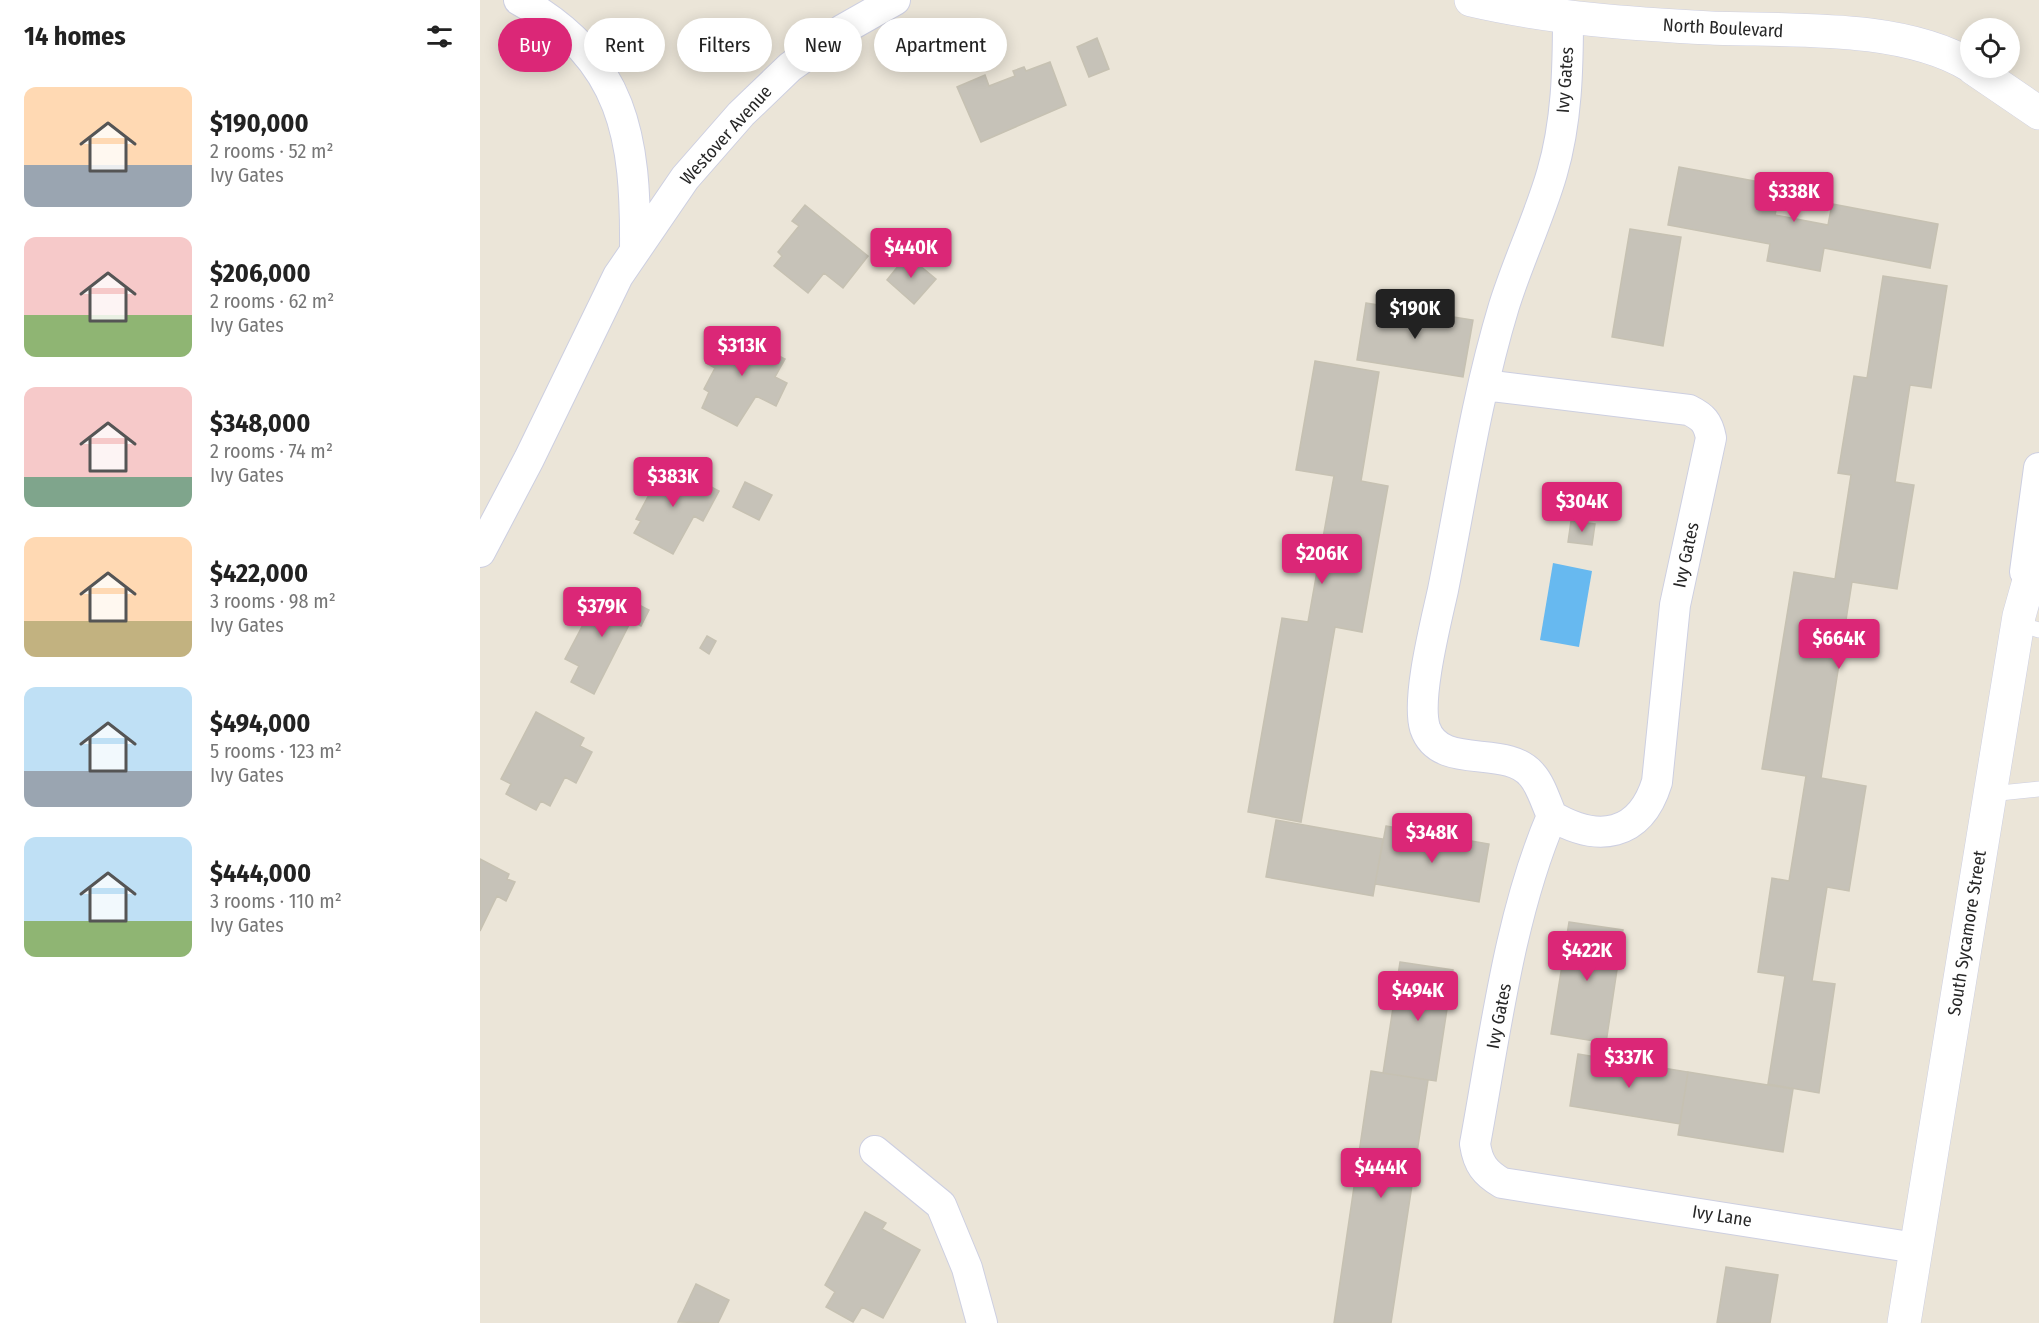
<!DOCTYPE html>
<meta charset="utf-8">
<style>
body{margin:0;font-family:"Fira Sans Condensed",sans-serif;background:#f6f6f6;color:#222;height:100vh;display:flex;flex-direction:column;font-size:22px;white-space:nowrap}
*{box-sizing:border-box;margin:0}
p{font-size:20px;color:#767676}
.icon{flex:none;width:33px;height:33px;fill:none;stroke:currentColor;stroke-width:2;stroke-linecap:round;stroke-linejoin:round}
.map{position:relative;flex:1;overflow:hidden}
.panel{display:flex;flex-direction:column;background:#fff;width:480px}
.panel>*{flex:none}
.hud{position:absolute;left:18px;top:18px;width:570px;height:54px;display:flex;gap:12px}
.tools{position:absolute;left:1480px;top:18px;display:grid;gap:12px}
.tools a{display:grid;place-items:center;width:60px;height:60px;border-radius:50%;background:#fff;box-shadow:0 3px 15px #0003;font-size:30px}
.price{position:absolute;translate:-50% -51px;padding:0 14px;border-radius:6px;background:#db2777;color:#fff;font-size:20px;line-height:39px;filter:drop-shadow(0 2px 3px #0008)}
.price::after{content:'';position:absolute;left:50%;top:36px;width:18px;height:14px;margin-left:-9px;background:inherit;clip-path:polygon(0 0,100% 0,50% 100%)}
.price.selected{background:#222;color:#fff}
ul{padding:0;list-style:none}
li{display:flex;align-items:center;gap:18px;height:150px;padding:0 24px}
li span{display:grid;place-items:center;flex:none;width:168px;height:120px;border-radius:12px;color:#555}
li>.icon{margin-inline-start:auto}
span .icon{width:72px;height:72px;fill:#fffc;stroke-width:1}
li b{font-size:26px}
h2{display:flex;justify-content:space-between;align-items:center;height:72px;padding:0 24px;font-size:26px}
.tag{padding:0 21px;border-radius:27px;background:#fff;box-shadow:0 3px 15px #0003;font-size:21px;line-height:54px}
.tag.selected{background:#db2777;color:#fff}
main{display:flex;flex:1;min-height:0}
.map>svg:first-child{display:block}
.water{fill:#67b9f0}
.building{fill:#c6c2b8;stroke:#c6c1b2;stroke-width:1.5}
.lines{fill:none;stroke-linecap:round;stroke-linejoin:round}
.service-casing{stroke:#cdcfe1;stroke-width:16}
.minor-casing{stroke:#cdcfe1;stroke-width:32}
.tertiary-casing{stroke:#cdcfe1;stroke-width:34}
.secondary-casing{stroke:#cdcfe1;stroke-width:34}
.service{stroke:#fff;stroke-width:15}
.minor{stroke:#fff;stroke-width:30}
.tertiary{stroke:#fff;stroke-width:33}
.secondary{stroke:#fff;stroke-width:33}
.labels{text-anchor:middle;stroke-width:4.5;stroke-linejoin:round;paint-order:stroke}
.street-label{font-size:18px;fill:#272727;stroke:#fff}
</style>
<main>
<section class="panel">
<h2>14 homes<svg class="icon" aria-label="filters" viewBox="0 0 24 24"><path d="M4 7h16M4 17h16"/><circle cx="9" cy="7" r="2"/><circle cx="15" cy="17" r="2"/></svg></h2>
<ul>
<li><span style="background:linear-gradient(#ffd9b3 65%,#9aa5b1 0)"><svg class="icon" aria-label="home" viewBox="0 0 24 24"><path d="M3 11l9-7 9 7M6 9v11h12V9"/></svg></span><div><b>$190,000</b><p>2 rooms · 52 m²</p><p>Ivy Gates</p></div></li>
<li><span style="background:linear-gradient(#f6c9c9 65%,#8fb573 0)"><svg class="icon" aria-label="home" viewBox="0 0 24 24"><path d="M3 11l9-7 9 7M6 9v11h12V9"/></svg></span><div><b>$206,000</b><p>2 rooms · 62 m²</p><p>Ivy Gates</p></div></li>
<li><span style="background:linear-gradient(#f6c9c9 75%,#7fa58c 0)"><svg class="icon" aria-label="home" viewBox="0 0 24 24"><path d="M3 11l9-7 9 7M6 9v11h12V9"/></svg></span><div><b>$348,000</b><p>2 rooms · 74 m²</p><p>Ivy Gates</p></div></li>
<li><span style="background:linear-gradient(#ffd9b3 70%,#c2b280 0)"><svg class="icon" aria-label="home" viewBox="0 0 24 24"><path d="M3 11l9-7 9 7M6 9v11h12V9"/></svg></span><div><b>$422,000</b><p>3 rooms · 98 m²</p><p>Ivy Gates</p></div></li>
<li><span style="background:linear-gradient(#bfe0f5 70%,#9aa5b1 0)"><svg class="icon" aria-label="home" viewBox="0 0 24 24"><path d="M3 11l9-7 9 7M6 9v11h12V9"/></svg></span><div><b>$494,000</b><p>5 rooms · 123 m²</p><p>Ivy Gates</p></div></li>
<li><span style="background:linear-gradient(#bfe0f5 70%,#8fb573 0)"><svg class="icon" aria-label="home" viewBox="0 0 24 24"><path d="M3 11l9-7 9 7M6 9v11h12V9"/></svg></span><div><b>$444,000</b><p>3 rooms · 110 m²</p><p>Ivy Gates</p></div></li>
</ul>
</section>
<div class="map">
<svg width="1559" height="1323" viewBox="0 0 1559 1323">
<rect width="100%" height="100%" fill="#ebe5d8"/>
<path class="water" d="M1073 563 1112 571 1099 647 1060 640Z"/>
<path class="building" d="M617 38 629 69 609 77 597 47Z
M570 62 586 105 501 142 477 87 505 75 509 86 535 76 533 71 544 67 546 71Z
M1199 167 1301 186 1295 215 1348 225 1352 204 1458 224 1450 268 1344 248 1340 271 1287 261 1290 244 1188 225Z
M325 205 388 256 363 288 344 273 328 293 294 266 302 256 298 252 319 226 312 221Z
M1150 229 1201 237 1183 346 1132 337Z
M427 255 456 279 434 304 407 280Z
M1403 276 1467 286 1451 388 1430 385 1415 482 1434 485 1417 589 1372 582 1341 778 1386 786 1369 891 1347 887 1332 981 1355 984 1339 1093 1288 1084 1305 976 1278 972 1292 878 1309 881 1326 776 1282 769 1314 572 1355 579 1371 475 1358 473 1374 376 1387 378Z
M886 303 993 320 983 377 877 360Z
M254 329 299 351 297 355 305 359 295 377 307 383 296 406 276 396 257 426 222 408 229 392 224 389 235 368 226 363 235 345 244 350Z
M835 361 899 372 881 481 908 486 882 632 855 627 821 822 768 812 802 618 828 622 854 476 816 470Z
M186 463 239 491 223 521 214 516 193 554 154 533 161 521 156 519Z
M265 482 292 495 279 520 253 507Z
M1091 521 1115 524 1112 545 1088 542Z
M130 590 169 610 161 626 151 621 114 694 91 682 99 666 85 659 116 600 123 604Z
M227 636 236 641 229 654 220 648Z
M56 712 104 738 100 746 112 752 96 783 85 777 70 806 61 801 56 810 26 794 31 784 21 779Z
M796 820 903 839 893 896 786 877Z
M906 826 1009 844 999 902 895 884Z
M0 859 29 874 27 879 35 882 26 901 17 896 0 931Z
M1089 922 1143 930 1126 1043 1071 1034Z
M920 962 973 970 956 1081 903 1073Z
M1098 1054 1208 1072 1200 1124 1090 1106Z
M891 1071 948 1080 911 1323H854Z
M1208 1072 1313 1089 1303 1152 1198 1135Z
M385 1212 406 1223 402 1229 440 1250 403 1318 382 1307 373 1322 346 1307 355 1292 345 1285Z
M1246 1267 1298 1275 1290 1323H1237Z
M216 1284 249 1300 238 1323 198 1322Z"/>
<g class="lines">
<defs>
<path id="service" d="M1538 624 1559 630
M1510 794 1559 789"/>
<path id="minor" d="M39 0C145 59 156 138 155 249
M1088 16C1088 68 1087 122 1072 173 1059 218 1038 261 1024 306 996 398 982 495 963 590 956 622 936 699 945 728 960 772 1026 743 1052 775 1061 785 1066 803 1072 816 1029 916 1015 1036 995 1144 998 1164 1005 1173 1022 1183L1436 1248
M1004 385 1209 410C1223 417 1228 422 1231 438L1195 605 1177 782C1160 837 1118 843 1072 816
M0 552 49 459 138 276 205 178 261 114 310 67 362 30 415 0
M1545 572 1559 468
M395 1151 461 1205 487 1268 502 1323"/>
<path id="tertiary" d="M991 0C1068 18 1152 24 1231 28 1310 31 1423 24 1491 66
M1493 68 1559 113"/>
<path id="secondary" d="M1424 1323 1539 616 1559 545"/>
</defs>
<use href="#service" class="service-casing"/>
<use href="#minor" class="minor-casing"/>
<use href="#tertiary" class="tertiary-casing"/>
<use href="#secondary" class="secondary-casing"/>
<use href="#service" class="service"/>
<use href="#minor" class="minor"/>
<use href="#tertiary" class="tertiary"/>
<use href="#secondary" class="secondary"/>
</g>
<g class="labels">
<g class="street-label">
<text transform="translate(1243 28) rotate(3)" y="6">North Boulevard</text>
<text transform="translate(1085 80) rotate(-86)" y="6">Ivy Gates</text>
<text transform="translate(246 135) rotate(-48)" y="6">Westover Avenue</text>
<text transform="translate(1206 555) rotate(-78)" y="6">Ivy Gates</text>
<text transform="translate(1487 933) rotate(-81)" y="6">South Sycamore Street</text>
<text transform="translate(1019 1016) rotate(-79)" y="6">Ivy Gates</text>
<text transform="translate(1242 1216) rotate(9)" y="6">Ivy Lane</text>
</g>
</g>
</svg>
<div class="tools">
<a><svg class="icon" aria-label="locate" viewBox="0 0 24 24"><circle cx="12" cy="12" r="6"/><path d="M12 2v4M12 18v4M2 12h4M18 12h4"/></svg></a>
</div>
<b class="price" style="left:1314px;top:223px">$338K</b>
<b class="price" style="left:431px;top:279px">$440K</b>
<b class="price selected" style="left:935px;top:340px">$190K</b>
<b class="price" style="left:262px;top:377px">$313K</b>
<b class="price" style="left:193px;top:508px">$383K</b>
<b class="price" style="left:1102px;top:533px">$304K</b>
<b class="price" style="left:842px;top:585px">$206K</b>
<b class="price" style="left:122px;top:638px">$379K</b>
<b class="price" style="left:1359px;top:670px">$664K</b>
<b class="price" style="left:952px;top:864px">$348K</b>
<b class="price" style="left:1107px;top:982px">$422K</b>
<b class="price" style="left:938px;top:1022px">$494K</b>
<b class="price" style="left:1149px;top:1089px">$337K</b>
<b class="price" style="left:901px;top:1199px">$444K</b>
<div class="hud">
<a class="tag selected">Buy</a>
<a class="tag">Rent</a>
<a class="tag">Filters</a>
<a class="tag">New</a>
<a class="tag">Apartment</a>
</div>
</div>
</main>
